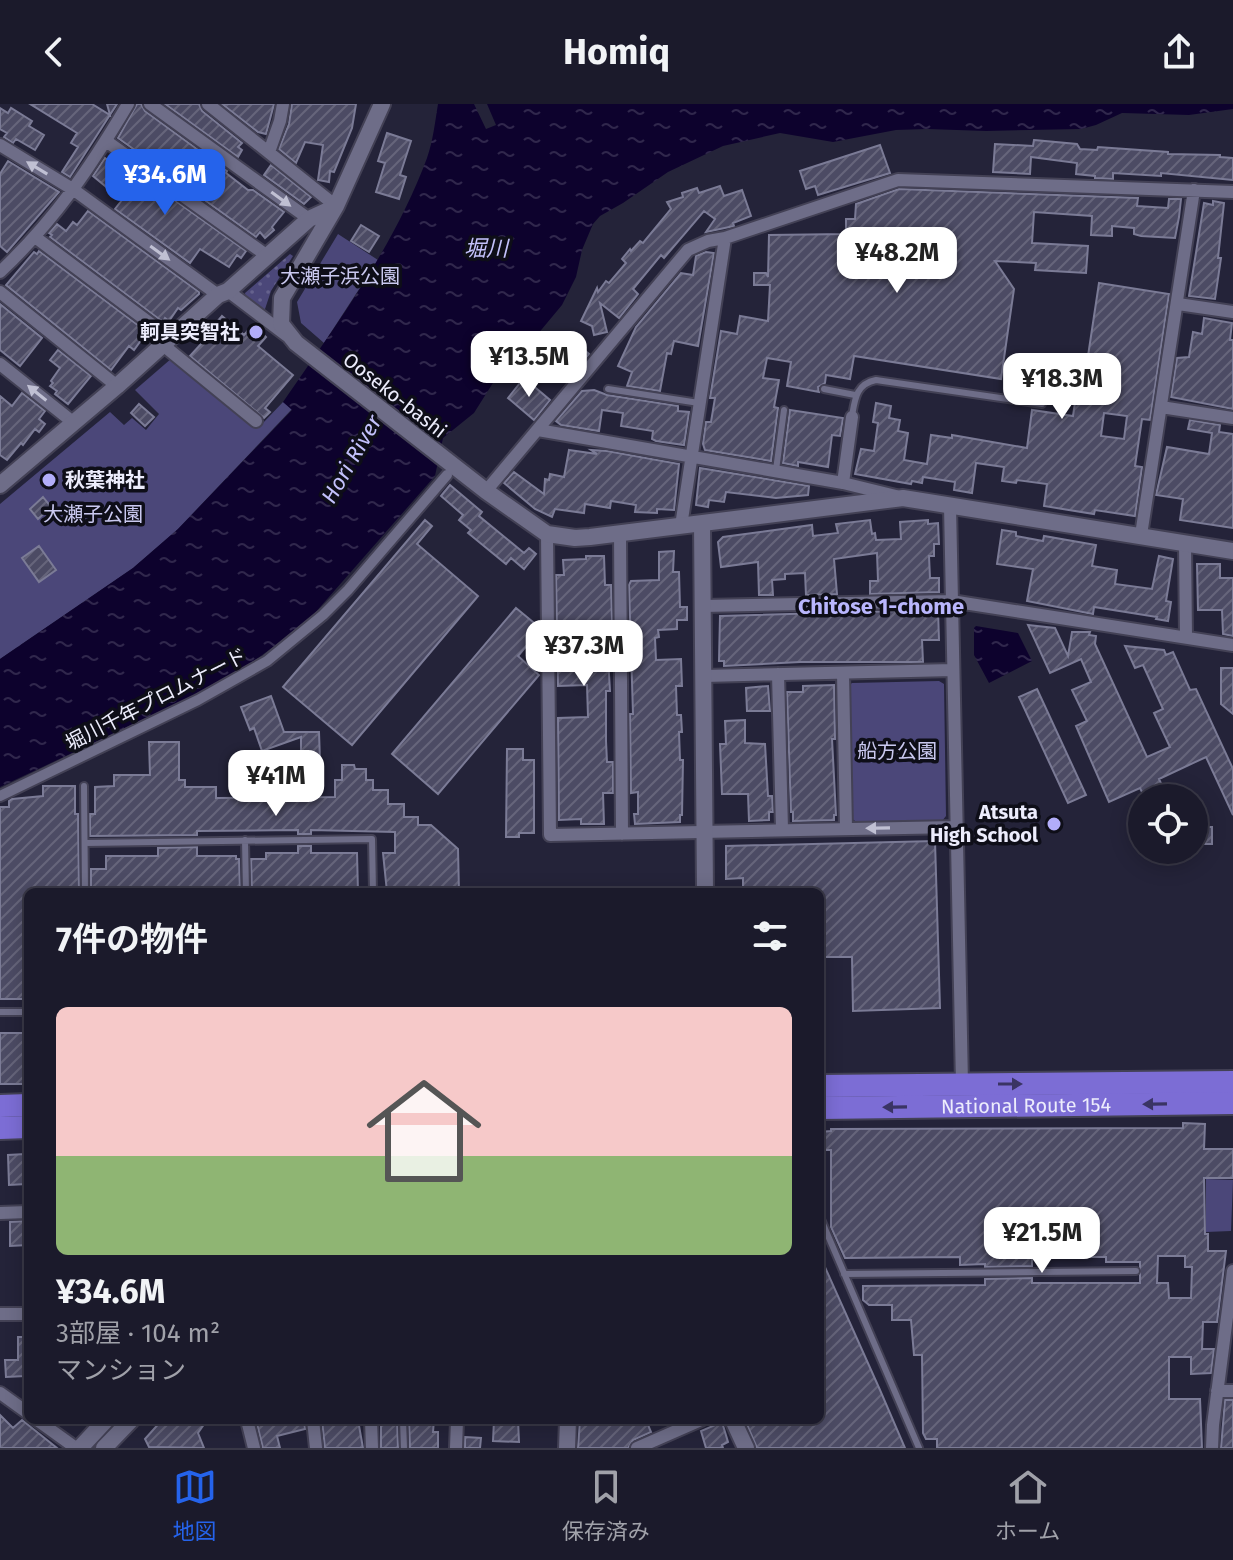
<!DOCTYPE html>
<html lang="ja">
<meta charset="utf-8">
<style>
body{margin:0;font-family:"Fira Sans","Noto Sans JP",sans-serif;background:#282737;color:#f1f3f6;height:100vh;display:flex;flex-direction:column;font-size:30px;white-space:nowrap}
*{box-sizing:border-box;margin:0}
p{font-size:26px;color:#a0a1a9}
.icon{flex:none;width:44px;height:44px;fill:none;stroke:currentColor;stroke-width:2;stroke-linecap:round;stroke-linejoin:round}
.map{position:relative;flex:1;overflow:hidden}
.sheet{position:absolute;left:24px;top:784px;width:800px;height:536px;display:flex;flex-direction:column;background:#1b1a2b;border-radius:12px;box-shadow:0 4px 20px #0003,0 0 0 2px #393847}
.sheet>*{flex:none}
.tools{position:absolute;left:1128px;top:680px;display:grid;gap:16px}
.tools a{display:grid;place-items:center;width:80px;height:80px;border-radius:50%;background:#1b1a2b;box-shadow:0 4px 20px #0003,0 0 0 2px #393847;font-size:40px}
.price{position:absolute;translate:-50% -68px;padding:0 18px;border-radius:16px;background:#fff;color:#222;font-size:26px;line-height:52px;filter:drop-shadow(0 2px 4px #0008)}
.price::after{content:'';position:absolute;left:50%;top:48px;width:24px;height:18px;margin-left:-12px;background:inherit;clip-path:polygon(0 0,100% 0,50% 100%)}
.price.selected{background:#2563eb;color:#fff}
ul{padding:0;list-style:none}
li{display:grid;align-content:center;gap:16px;height:424px;padding:0 32px}
li+li{border-top:2px solid #393847}
li span{display:grid;place-items:center;height:248px;border-radius:12px;color:#555}
li>.icon{margin-inline-start:auto}
span .icon{width:144px;height:144px;fill:#fffc;stroke-width:1}
li b{font-size:34px}
h2{display:flex;justify-content:space-between;align-items:center;height:96px;padding:0 32px;font-size:34px}
header{display:flex;justify-content:space-between;align-items:center;height:104px;padding:0 32px;background:#1b1a2b;font-size:36px;font-weight:700}
.dock{display:flex;justify-content:space-around;align-items:center;height:112px;border-top:2px solid #393847;background:#1b1a2b;font-size:22px;color:#a0a1a9}
.dock a{display:grid;justify-items:center;gap:4px}
.dock .selected{color:#2563eb}
.map>svg:first-child{display:block}
.grass{fill:url(#grass-dots)}
.park{fill:#4b4779}
.water{fill:url(#water-ripples)}
.building{fill:url(#building-hatch);stroke:#7b7b96;stroke-width:2;fill-rule:evenodd}
.lines{fill:none;stroke-linecap:round;stroke-linejoin:round}
.service-casing{stroke:#434155;stroke-width:10}
.pedestrian-casing{stroke:#434155;stroke-width:14}
.minor-casing{stroke:#434155;stroke-width:16}
.tertiary-casing{stroke:#434155;stroke-width:20}
.trunk-casing{stroke:#434155;stroke-width:26}
.service{stroke:#6e6d88;stroke-width:6}
.pedestrian{stroke:#6e6d88;stroke-width:10}
.minor{stroke:#6e6d88;stroke-width:12}
.tertiary{stroke:#6e6d88;stroke-width:16}
.trunk{stroke:#7c6dd5;stroke-width:22}
.oneway{fill:#c0c0d3}
.oneway2{fill:#3a3464}
.poi-dot{fill:#b2adf9;stroke:#0e0e18;stroke-width:3}
.labels{text-anchor:middle;stroke-width:7;stroke-linejoin:round;paint-order:stroke}
.park-label{font-size:20px;fill:#cac9f0;stroke:#0e0e18}
.poi-label{font-size:20px;font-weight:bold;fill:#ececfc;stroke:#0e0e18;text-anchor:end}
.street-label{font-size:20px;fill:#ececfc;stroke:#0e0e18}
.water-label{font-size:22px;font-style:italic;fill:#c3c1fb;stroke:#0e0e18}
.neighbourhood-label{font-size:22px;font-weight:bold;fill:#b9b6fd;stroke:#0e0e18}
</style>
<header><svg class="icon" aria-label="back" viewBox="0 0 24 24"><path d="M15 5l-7 7 7 7"/></svg>Homiq<svg class="icon" aria-label="share" viewBox="0 0 24 24"><path d="M12 15V3M7 8l5-5 5 5M5 13v7h14v-7"/></svg></header>
<div class="map">
<svg width="1233" height="1344" viewBox="0 0 1233 1344">
<defs>
<pattern id="grass-dots" width="8" height="8" patternUnits="userSpaceOnUse" patternTransform="scale(2)"><rect width="8" height="8" fill="#4b4779"/><path d="M2 2h.1M6 6h.1" fill="none" stroke="#65628d" stroke-width="1.8" stroke-linecap="round"/></pattern>
<pattern id="water-ripples" width="26" height="14" patternUnits="userSpaceOnUse" patternTransform="scale(2)"><rect width="26" height="14" fill="#0d022d"/><path d="M2 4q2-2 4 0t4 0M15 11q2-2 4 0t4 0" fill="none" stroke="#30274c"/></pattern>
<pattern id="building-hatch" width="6" height="6" patternUnits="userSpaceOnUse" patternTransform="scale(2)"><rect width="6" height="6" fill="#4c4b64"/><path d="M-1 1l2-2M0 6l6-6M5 7l2-2" fill="none" stroke="#66657b"/></pattern>
</defs>
<rect width="100%" height="100%" fill="#242339"/>
<path class="grass" d="M290 150 293 152 271 187 264 208 246 195 245 189Z"/>
<path class="park" d="M338 130 378 156 324 239 301 219 297 198Z
M172 254 252 320 263 319 283 298 292 305 178 425 133 464 0 555V400L110 308 124 321 132 314 146 326 159 310 135 286Z
M939 577 944 580 946 712 942 717H855L850 713 848 582 852 579Z
M1206 1075 1233 1076 1231 1127 1206 1128Z"/>
<path class="water" d="M438 0H474L486 25 496 21 487 0H1233V5L1189 11 1122 9 1096 21 1081 25 986 27 927 25 896 26 833 38 780 29 723 42 668 68 623 99 600 112 593 120 582 146 576 173 562 201 527 243 503 263 474 309 443 334 435 372 307 518 231 574 0 683V555L133 464 178 425 292 306 283 298C336 221 394 143 427 54 433 37 435 18 438 0Z
M976 522 1018 529 1032 557 989 579 974 551V524Z"/>
<path class="building" d="M30 0H92L110 11 107 0H117L70 73 62 68 78 43 71 39 77 29Z
M137 0H141L145 7 227 67 226 69 248 86H253L284 108 272 123 274 126 265 134 260 128 256 133 118 34Z
M165 0H199L202 7 242 39 238 43 242 46 238 53Z
M222 0H274L266 30 258 28Z
M292 0H356L352 24 334 68 330 67 329 78 318 76 323 41 305 38 296 59 279 45 289 20Z
M0 4 8 9 11 4 32 17 29 22 44 31 35 46 16 35 13 39 4 33 7 29 0 25Z
M387 29 411 37 400 71 406 73 399 95 376 88 385 59 378 57Z
M1034 36 1077 40 1080 45 1097 46 1098 43 1168 48V50L1220 51V53L1233 54V76L1161 69V72L1113 69V75L1095 74V72L1076 70 1077 59 1031 53 1030 70 993 68 995 40 1033 42Z
M880 41 890 69 818 91 815 82 806 85 800 67Z
M105 54 127 70 125 61 246 147 241 154 237 151 229 163 200 145 190 159 115 105 122 96 93 72Z
M8 57 59 88 7 148 0 142V70Z
M271 61 311 93 304 100 264 71Z
M720 82 724 92 742 86 751 112 733 119 734 122 706 128 715 115 704 107 664 154 661 151 633 185 638 190 619 214 600 199 607 228 594 231 592 222 581 217 597 184 598 188 606 177 609 179 626 159 622 155 630 145 631 147 640 137 643 139 671 105 667 98 683 93 682 89 697 84 699 89Z
M899 85 1138 94 1137 102 1168 104 1169 95H1181L1179 113 1175 134 1141 132 1134 130V124L1112 122V132L1091 131 1092 112 1034 108 1032 139 1088 142 1086 169 1035 166 1036 159 995 157 1014 185 1001 275 854 252 850 275 826 271 825 279 818 283 819 288 787 282 791 258 767 254 763 274 779 276 774 303 778 304 771 357 705 346 703 340 706 318H711L715 294H710L721 227 737 230 740 212 768 217 770 181H754V169H766L768 173 769 131 846 130V115H855L856 100ZM867 130 888 131V164L860 160Z
M1213 97 1224 99 1218 154H1221L1215 195 1189 192 1204 99 1213 101Z
M88 107 199 188V190L181 206 178 204 169 217 165 214 163 218 50 133 52 131 49 129 57 120 66 127 73 118 77 121Z
M361 121 379 132 369 148 351 137Z
M39 147 147 228 134 246 129 242 111 266 6 181 34 148 37 150Z
M706 148 714 149 698 242 674 237 671 250 667 249 660 287 627 282 632 268 618 262 636 223 681 169 693 171 696 152Z
M1099 179 1169 190 1150 316 1142 315 1135 362 1142 363 1135 412 1095 406 1094 410 1044 402 1047 380 1017 376 1016 379 1002 377 1004 363 976 359 972 389 954 386 955 378 923 373 922 379 912 377 911 380 855 370 861 345 874 347 878 319 873 318 876 299 891 302 889 314 900 316 898 327 908 329 904 356 927 360 931 331 952 334V331L1027 344 1032 306 1073 312 1082 251 1088 252ZM1104 309 1127 312 1124 335 1101 332Z
M0 200 42 234 20 262 0 246Z
M222 212 244 231 253 221 266 233 258 242 293 271 265 304 270 308 264 314 190 252 213 227 211 225Z
M1204 214 1232 219 1230 236H1233V305L1171 293 1177 254 1189 253 1193 228 1202 230Z
M566 231 589 250 574 268 561 257 557 262 547 254Z
M58 246 91 272 68 300 55 290 57 287 50 282 53 279 51 277 60 264 50 256Z
M524 274 550 296 534 316 508 294Z
M594 286 607 291 678 302V307L689 308 684 341 656 337 652 335 653 327 621 322 623 309 602 306 599 327 561 321 556 317 582 287Z
M22 289 45 307 39 315 45 320 39 328 35 325 23 341 21 339 7 356 0 351V292L12 302Z
M139 300 154 313 145 322 131 309Z
M790 306 843 314 840 332 832 331 828 363 798 358V362L783 359Z
M1190 316 1220 321 1219 328 1233 330V424L1180 416 1183 395 1156 391 1167 343 1209 350 1212 329 1188 325Z
M569 346 597 350 591 346 607 347 679 360 674 406 657 405V409L635 408 636 401 611 397 610 404 585 400 584 409 555 405 552 413 535 405 504 379 514 368 544 390 545 375 549 376 550 370 564 373Z
M700 364 809 382 808 391 776 394 726 388 724 398 709 396 708 403 696 401Z
M450 381 482 408 479 412 524 449 529 444 536 450 524 465 511 454 506 460 468 429 471 426 459 416 463 411 441 392Z
M43 393 51 403 38 415 30 405Z
M425 416 432 422 417 440 478 492 352 641 283 583Z
M870 416 872 430 875 429 876 436 901 435 900 418 928 416V420L938 419 939 440H934V452H929L930 474H939V488L870 490V477H878L877 449 834 455 837 490 806 491 805 469 785 470V475L772 476 773 491H759L758 458 721 463 718 438 723 433 812 421 813 432 838 429 836 420Z
M1002 426 1016 428V432L1043 437 1044 432 1096 441 1092 462 1117 466 1115 480 1152 485 1159 452 1173 455 1166 497 1171 498 1168 517 1156 515 1157 513 1094 503 1093 510 1027 497 1033 465 997 460Z
M39 442 56 466 39 478 22 454Z
M674 447 673 468H679L680 503H687V516H677V525L658 526 659 533 655 534 656 556 681 555 682 582H676L677 611H681L682 628H679L680 656H683L682 711H680V718L635 720 634 710H638V688L631 689 630 610H633L629 481 631 477 659 476V448Z
M586 452H604L605 481H611L612 516 606 520 610 587H606V637L607 658H613V689H603L604 720H581V715L559 716 558 614 588 613 587 581 558 582 556 471H564L563 456 586 455Z
M1197 460H1220V474H1233V532L1223 530 1222 506H1198Z
M516 504 539 523V527L518 552 539 571 438 690 392 650Z
M938 506 939 536H922L923 558H800L724 562V557H719L720 512Z
M1028 521 1055 524 1068 552 1072 528H1090L1089 531 1096 532 1095 540 1147 653 1170 643 1154 609 1163 605 1143 561 1135 564 1125 542 1164 546 1166 551 1173 548 1190 586 1196 585 1233 665V711L1206 653 1159 675 1164 686 1145 694 1140 684 1109 698 1076 622 1087 617 1072 586 1091 578 1081 555 1050 569Z
M1221 564H1233V610L1221 600Z
M834 581 835 635H832L836 711H834V716L793 717V708H791L787 588H803V582Z
M768 582 770 607H747L746 584Z
M1037 585 1086 691 1068 699 1019 593Z
M271 592 284 628H319L320 657 301 658V633L262 647 254 624 250 626 241 603Z
M745 616V639L765 640 768 692H772L773 708H769V716L749 717 748 690H722L720 640H726L725 617Z
M149 638H179V676H185V683H216V694L335 693V676H342V661H354L355 665H366V676H373V686H388V700H404V713H418V721H431L458 745 459 788H387L383 749H395V728L311 726V730H298V726L197 727V731L90 732V710H95V683L114 682V671H150Z
M507 645H523V656H534V729H519V733H506Z
M258 651 263 668 251 671 246 654Z
M43 682H75V710H78L79 788H28V895H0V703H9V697L12 695 43 692Z
M1198 723H1212V740H1194V725Z
M935 737 940 904 853 907 852 853H820V788H743V774L726 775V742Z
M298 742H311V749H357L358 788H252L251 755H266V749H298Z
M197 743V752H236V755H239L240 788H91V765H106V752H158V744Z
M0 929H28V980H0Z
M1183 1019 1205 1020 1204 1045H1233V1074H1204L1205 1130H1208V1147H1226L1217 1218H1203L1202 1245H1214L1211 1269 1191 1270V1253H1169V1295H1200L1202 1344H937V1335H926L923 1329 922 1251H914L911 1216H892V1201H869L863 1196V1182L985 1181V1175L1032 1174V1179H1140V1158H1106V1153H1032V1162L985 1163V1160L960 1161V1153L845 1154 831 1123V1046H820V1028L831 1027V1025L1183 1024ZM1158 1152H1185V1163H1192L1191 1194H1169L1168 1179H1157Z
M25 1050 26 1080 9 1081 8 1051Z
M28 1117V1141L10 1142V1118Z
M820 1152 880 1286 905 1344H757L745 1316H820Z
M18 1233H28V1264H25V1272L6 1273 5 1256H18Z
M1225 1296H1233V1344H1221Z
M0 1311 13 1324 22 1316 57 1344H0Z
M162 1316H207L198 1329 204 1344 149 1343 145 1335Z
M256 1316H304L305 1325 277 1332 280 1344H263Z
M322 1316H358L363 1344H325Z
M381 1316H397L398 1344H381Z
M409 1316H434L433 1328H438V1344H410Z
M494 1316H518L519 1338 493 1337Z
M580 1316H646L651 1328 633 1336 628 1344H578Z
M722 1318 728 1338 722 1341 723 1344H706L701 1327Z
M465 1333 481 1334 480 1344H465Z"/>
<g class="lines">
<defs>
<path id="service" d="M608 285 699 299
M824 285 855 291
M852 312C855 295 856 280 876 276L1042 300
M776 366 784 306
M84 682 85 788
M245 736 246 788
M85 739 372 735 373 788
M0 908H28
M820 1113 919 1344
M844 1170 1136 1167
M403 1316 404 1344"/>
<path id="pedestrian" d="M0 692 198 596 267 557 323 511 348 486 447 371"/>
<path id="minor" d="M150 0 309 115
M208 0 336 102
M106 37 266 151
M0 41 74 86 218 191
M269 48 280 17 283 0
M35 133 171 235
M0 168C55 116 90 64 128 0
M228 187 286 231
M0 188 117 282
M1178 200 1233 208
M163 241 256 317
M0 260 74 319
M1161 303 1233 314
M538 326 843 379 896 392
M843 379 852 313
M486 387 688 146 708 137 725 134 898 76 1233 88
M950 402 962 980
M681 422 725 134
M620 429 622 730
M547 430 550 731 956 723
M1141 431 1194 86
M1185 439 1186 533
M703 502 951 497 1233 541
M843 569 846 725
M778 570 782 725
M704 572 953 566
M0 1109 28 1108
M0 1210H28
M1217 1287H1233
M0 1289 28 1309
M37 1316 76 1344
M247 1316 254 1344
M313 1316 316 1344
M371 1316 372 1344
M456 1344 457 1316
M637 1344 701 1316
M1212 1344 1213 1321 1233 1167"/>
<path id="tertiary" d="M382 0 336 102 282 194 281 220 296 239 486 387 547 430 575 434 590 433 903 394 1233 447
M0 381 117 282 218 191 228 187 309 115 335 103
M702 420 705 788
M733 1316 746 1344
M80 1344 106 1316
M104 1344 131 1316
M567 1344 568 1316"/>
<g id="trunk">
<path d="M820 982 1233 978"/>
<path d="M0 1002 28 1001"/>
<path id="s1" d="M820 1004 1233 999"/>
<path d="M0 1024 28 1023"/>
</g>
</defs>
<use href="#service" class="service-casing"/>
<use href="#pedestrian" class="pedestrian-casing"/>
<use href="#minor" class="minor-casing"/>
<use href="#tertiary" class="tertiary-casing"/>
<use href="#trunk" class="trunk-casing"/>
<use href="#service" class="service"/>
<use href="#pedestrian" class="pedestrian"/>
<use href="#minor" class="minor"/>
<use href="#tertiary" class="tertiary"/>
<use href="#trunk" class="trunk"/>
</g>
<defs><path id="oneway-solid" d="M-6-.8H1V-3.2L6.5 0L1 3.2V.8H-6Z" transform="scale(2)"/></defs>
<g class="oneway">
<use href="#oneway-solid" transform="translate(37 64) rotate(-149)"/>
<use href="#oneway-solid" transform="translate(281 95) rotate(36)"/>
<use href="#oneway-solid" transform="translate(160 149) rotate(36)"/>
<use href="#oneway-solid" transform="translate(37 289) rotate(-141)"/>
<use href="#oneway-solid" transform="translate(878 724) rotate(179)"/>
</g>
<g class="oneway2">
<use href="#oneway-solid" transform="translate(1010 980)"/>
<use href="#oneway-solid" transform="translate(1155 1000) rotate(179)"/>
<use href="#oneway-solid" transform="translate(895 1003) rotate(179)"/>
</g>
<g class="poi-dot">
<circle cx="256" cy="228" r="8"/>
<circle cx="49" cy="376" r="8"/>
<circle cx="1054" cy="720" r="8"/>
</g>
<g class="labels">
<g class="park-label">
<text x="340" y="179">大瀬子浜公園</text>
<text x="93" y="417">大瀬子公園</text>
<text x="897" y="654">船方公園</text>
</g>
<g class="poi-label">
<text x="240" y="235">軻具突智社</text>
<text x="65" y="383" text-anchor="start">秋葉神社</text>
<text x="1038" y="715">Atsuta<tspan x="1038" dy="23">High School</tspan></text>
</g>
<g class="street-label">
<text transform="translate(395 291) rotate(38)" y="7">Ooseko-bashi</text>
<text transform="translate(156 595) rotate(-27)" y="7">堀川千年プロムナード</text>
<text dy="7" stroke="none"><textPath href="#s1" startOffset="206">National Route 154</textPath></text>
</g>
<g class="water-label">
<text x="486" y="152">堀川</text>
<text transform="translate(351 355) rotate(-60)" y="8">Hori River</text>
</g>
<g class="neighbourhood-label">
<text x="881" y="510">Chitose 1-chome</text>
</g>
</g>
</svg>
<div class="tools">
<a><svg class="icon" aria-label="locate" viewBox="0 0 24 24"><circle cx="12" cy="12" r="6"/><path d="M12 2v4M12 18v4M2 12h4M18 12h4"/></svg></a>
</div>
<b class="price selected" style="left:165px;top:113px">¥34.6M</b>
<b class="price" style="left:897px;top:191px">¥48.2M</b>
<b class="price" style="left:529px;top:295px">¥13.5M</b>
<b class="price" style="left:1062px;top:317px">¥18.3M</b>
<b class="price" style="left:584px;top:584px">¥37.3M</b>
<b class="price" style="left:276px;top:714px">¥41M</b>
<b class="price" style="left:1042px;top:1171px">¥21.5M</b>
<section class="sheet">
<h2>7件の物件<svg class="icon" aria-label="filters" viewBox="0 0 24 24"><path d="M4 7h16M4 17h16"/><circle cx="9" cy="7" r="2"/><circle cx="15" cy="17" r="2"/></svg></h2>
<ul>
<li><span style="background:linear-gradient(#f6c9c9 60%,#8fb573 0)"><svg class="icon" aria-label="home" viewBox="0 0 24 24"><path d="M3 11l9-7 9 7M6 9v11h12V9"/></svg></span><div><b>¥34.6M</b><p>3部屋 · 104 m²</p><p>マンション</p></div></li>
</ul>
</section>
</div>
<nav class="dock">
<a class="selected"><svg class="icon" aria-label="map" viewBox="0 0 24 24"><path d="M3 6l6-2 6 2 6-2v14l-6 2-6-2-6 2zM9 4v14M15 6v14"/></svg>地図</a>
<a><svg class="icon" aria-label="saved" viewBox="0 0 24 24"><path d="M7 4h10v16l-5-4-5 4z"/></svg>保存済み</a>
<a><svg class="icon" aria-label="home" viewBox="0 0 24 24"><path d="M3 11l9-7 9 7M6 9v11h12V9"/></svg>ホーム</a>
</nav>
